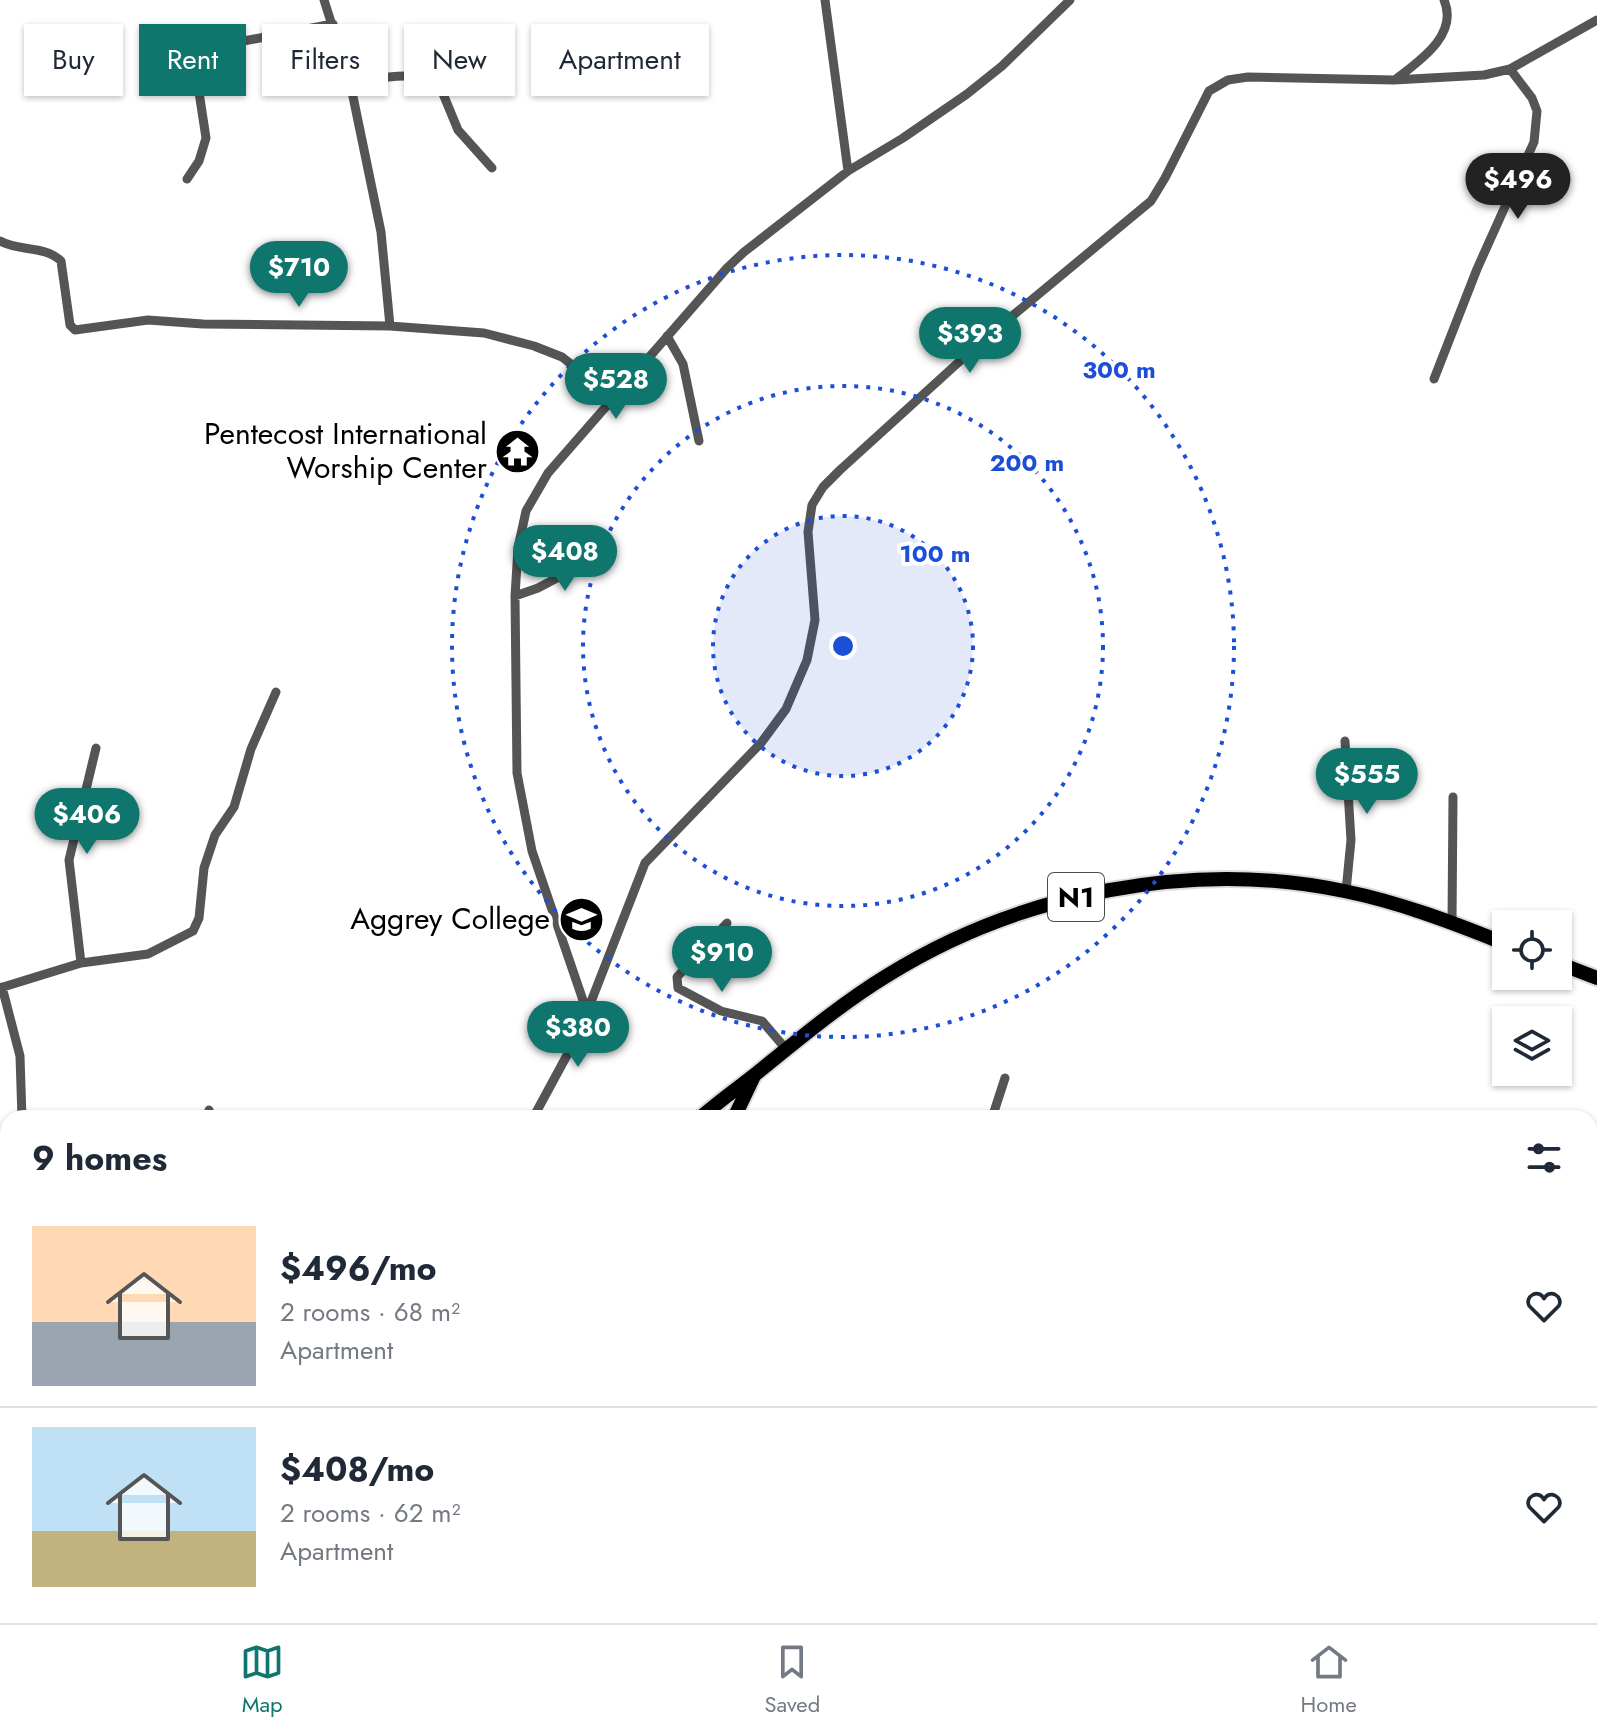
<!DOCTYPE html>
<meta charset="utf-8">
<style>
body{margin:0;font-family:Jost,sans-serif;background:#f2f2f3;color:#1f2937;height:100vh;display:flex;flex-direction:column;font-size:30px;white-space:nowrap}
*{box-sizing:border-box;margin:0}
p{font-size:26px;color:#747a83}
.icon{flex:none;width:44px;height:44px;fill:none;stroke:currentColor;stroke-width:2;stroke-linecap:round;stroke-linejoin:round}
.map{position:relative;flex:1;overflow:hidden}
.sheet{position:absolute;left:0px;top:1110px;width:1598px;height:514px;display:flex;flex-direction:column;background:#fff;border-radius:24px 24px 0 0;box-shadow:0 2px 6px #0004}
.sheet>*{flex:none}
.guide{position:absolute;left:24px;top:24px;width:800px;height:72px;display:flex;gap:16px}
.fabs{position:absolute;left:1492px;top:910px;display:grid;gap:16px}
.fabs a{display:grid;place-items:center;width:80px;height:80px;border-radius:0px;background:#fff;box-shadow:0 2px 6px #0004;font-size:40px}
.price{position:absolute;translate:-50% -68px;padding:0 18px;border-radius:28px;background:#0f766e;color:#fff;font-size:26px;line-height:52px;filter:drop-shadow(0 2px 4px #0008)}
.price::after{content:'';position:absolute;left:50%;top:48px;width:24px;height:18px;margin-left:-12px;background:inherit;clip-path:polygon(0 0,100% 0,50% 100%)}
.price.on{background:#222;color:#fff}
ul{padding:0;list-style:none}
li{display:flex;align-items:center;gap:24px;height:200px;padding:0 32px}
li+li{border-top:2px solid #e0e1e3}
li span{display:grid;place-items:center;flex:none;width:224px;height:160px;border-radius:0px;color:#555}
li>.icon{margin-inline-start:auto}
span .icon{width:96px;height:96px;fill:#fffc;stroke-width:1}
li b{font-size:34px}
h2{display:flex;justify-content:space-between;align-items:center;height:96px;padding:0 32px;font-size:34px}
.chip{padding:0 28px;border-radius:0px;background:#fff;box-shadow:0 2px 6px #0004;font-size:28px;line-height:72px}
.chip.on{background:#0f766e;color:#fff}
.dock{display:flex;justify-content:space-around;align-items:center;height:112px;border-top:2px solid #e0e1e3;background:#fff;font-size:22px;color:#747a83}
.dock a{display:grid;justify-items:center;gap:4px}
.dock .on{color:#0f766e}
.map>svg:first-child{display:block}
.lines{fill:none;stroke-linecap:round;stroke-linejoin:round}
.highway-casing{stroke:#dbdbdb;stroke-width:18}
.minor{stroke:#555;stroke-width:9}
.highway{stroke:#000;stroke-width:14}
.ring{fill:none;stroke:#1d4ed8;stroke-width:4;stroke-dasharray:4 8}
.labels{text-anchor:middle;stroke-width:8;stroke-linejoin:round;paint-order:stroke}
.shield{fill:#fff;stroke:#4c4c4c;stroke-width:2}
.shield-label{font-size:28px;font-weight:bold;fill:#000}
.poi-label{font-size:30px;fill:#000;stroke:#fff;text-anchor:end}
.centre{fill:#1d4ed8;stroke:#fff;stroke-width:4}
.ring-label{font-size:24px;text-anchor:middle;font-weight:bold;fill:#1d4ed8;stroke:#fff;stroke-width:8;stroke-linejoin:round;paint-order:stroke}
</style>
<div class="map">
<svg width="1597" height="1623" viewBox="0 0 1597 1623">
<rect width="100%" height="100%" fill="#fff"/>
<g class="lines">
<defs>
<path id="highway" d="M1558 963 1597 978
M700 1118C718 1102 738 1088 757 1073 799 1039 842 1003 888 975 1020 893 1192 859 1344 891 1399 902 1454 923 1506 944
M734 1118 754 1076
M0 1598 8 1595"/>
</defs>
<use href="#highway" class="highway-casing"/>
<path class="minor" d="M324 0 350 82 381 232 390 326
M825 0 848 171
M1396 79C1419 61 1459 35 1444 0
M350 82C377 79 415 69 439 84L458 130 492 168
M187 179 199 161 206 138 195 66 196 58 202 49 333 24
M0 241C20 252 44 245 61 261L70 325 75 330 148 320 203 324 390 326 484 333 534 346 562 357 590 379 609 405
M667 336 683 364 699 441
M1434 379 1477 269 1534 142 1537 111 1532 98 1510 69
M515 596 538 588 600 555
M1345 741 1351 840 1346 891
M1452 922 1453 797
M727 923 677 977 678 988 721 1011 762 1021 786 1049
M81 963 69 860 96 748
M2 987 20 1056 22 1118
M0 988 81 963 148 954 193 931 199 918 204 868 215 835 234 807 251 749 276 692
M587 1012 532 851 517 773 515 596 518 548 526 511 548 473 727 268 744 252 848 171 903 138 967 94 1002 66 1070 0
M209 1110 212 1118
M533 1118 585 1022 587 1012 645 863 761 743 786 709 807 660 815 620 808 532 812 505 823 487 840 470 982 341 1151 201 1165 178 1209 91 1228 80 1248 77 1394 80 1484 75 1510 69 1597 20
M992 1118 1005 1078
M1590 1334 1597 1333
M652 1616 654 1623
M917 1616 920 1623
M930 1616 933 1623
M1080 1616 1085 1623
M132 1623 133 1616"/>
<use href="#highway" class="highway"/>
</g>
<circle cx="843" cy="646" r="130" fill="#1d4ed8" fill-opacity=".12"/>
<g class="ring">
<circle cx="843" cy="646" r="130"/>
<circle cx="843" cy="646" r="260"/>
<circle cx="843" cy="646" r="391"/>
</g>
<defs>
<symbol id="temple-disc" viewBox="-11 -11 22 22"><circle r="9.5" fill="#000" stroke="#fff"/><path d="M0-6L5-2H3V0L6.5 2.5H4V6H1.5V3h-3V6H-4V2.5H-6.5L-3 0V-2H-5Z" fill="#fff"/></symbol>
<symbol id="school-disc" viewBox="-11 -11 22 22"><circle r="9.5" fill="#000" stroke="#fff"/><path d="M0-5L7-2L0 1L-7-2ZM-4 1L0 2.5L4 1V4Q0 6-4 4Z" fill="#fff"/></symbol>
</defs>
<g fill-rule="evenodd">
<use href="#temple-disc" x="492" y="426" width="51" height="51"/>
<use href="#school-disc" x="556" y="894" width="51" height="51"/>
</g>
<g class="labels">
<rect class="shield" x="1048" y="873" width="56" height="48" rx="6"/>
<g class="shield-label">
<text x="1076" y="907">N1</text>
</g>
<g class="poi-label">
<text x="487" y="444">Pentecost International<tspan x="487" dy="34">Worship Center</tspan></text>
<text x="550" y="929">Aggrey College</text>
</g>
</g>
<circle cx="843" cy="646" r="12" class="centre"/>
<g class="ring-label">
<text x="1119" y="378">300 m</text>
<text x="1027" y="471">200 m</text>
<text x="935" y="562">100 m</text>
</g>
</svg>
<div class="fabs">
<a><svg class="icon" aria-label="locate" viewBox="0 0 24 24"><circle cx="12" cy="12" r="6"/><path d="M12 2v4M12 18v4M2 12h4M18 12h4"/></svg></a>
<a><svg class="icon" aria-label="layers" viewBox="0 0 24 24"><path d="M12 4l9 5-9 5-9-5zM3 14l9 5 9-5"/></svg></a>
</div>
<b class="price on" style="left:1518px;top:221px">$496</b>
<b class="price" style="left:299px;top:309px">$710</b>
<b class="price" style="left:970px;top:375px">$393</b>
<b class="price" style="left:616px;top:421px">$528</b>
<b class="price" style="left:565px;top:593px">$408</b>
<b class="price" style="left:1367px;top:816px">$555</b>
<b class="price" style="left:87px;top:856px">$406</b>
<b class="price" style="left:722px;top:994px">$910</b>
<b class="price" style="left:578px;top:1069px">$380</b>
<div class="guide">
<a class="chip">Buy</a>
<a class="chip on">Rent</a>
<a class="chip">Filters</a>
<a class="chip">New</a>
<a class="chip">Apartment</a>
</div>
<section class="sheet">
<h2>9 homes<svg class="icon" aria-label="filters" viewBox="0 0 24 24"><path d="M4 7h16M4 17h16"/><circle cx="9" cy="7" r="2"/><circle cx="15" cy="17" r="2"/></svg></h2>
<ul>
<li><span style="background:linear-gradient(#ffd9b3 60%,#9aa5b1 0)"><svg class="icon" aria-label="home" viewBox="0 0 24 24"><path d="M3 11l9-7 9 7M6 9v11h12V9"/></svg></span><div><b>$496/mo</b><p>2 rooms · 68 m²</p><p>Apartment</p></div><svg class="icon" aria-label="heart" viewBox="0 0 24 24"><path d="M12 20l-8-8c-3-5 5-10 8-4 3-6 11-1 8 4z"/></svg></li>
<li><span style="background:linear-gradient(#bfe0f5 65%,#c2b280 0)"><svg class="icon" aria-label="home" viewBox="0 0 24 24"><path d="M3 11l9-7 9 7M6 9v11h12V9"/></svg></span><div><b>$408/mo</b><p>2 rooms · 62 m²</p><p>Apartment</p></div><svg class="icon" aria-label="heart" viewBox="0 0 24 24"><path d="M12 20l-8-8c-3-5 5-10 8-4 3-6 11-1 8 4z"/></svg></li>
</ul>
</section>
</div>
<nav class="dock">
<a class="on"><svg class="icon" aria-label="map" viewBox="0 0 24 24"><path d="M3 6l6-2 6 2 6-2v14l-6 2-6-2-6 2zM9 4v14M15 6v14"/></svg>Map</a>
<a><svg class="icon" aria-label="saved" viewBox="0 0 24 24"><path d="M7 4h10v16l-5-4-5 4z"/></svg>Saved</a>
<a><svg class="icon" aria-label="home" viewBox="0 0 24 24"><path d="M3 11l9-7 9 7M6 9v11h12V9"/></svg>Home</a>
</nav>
